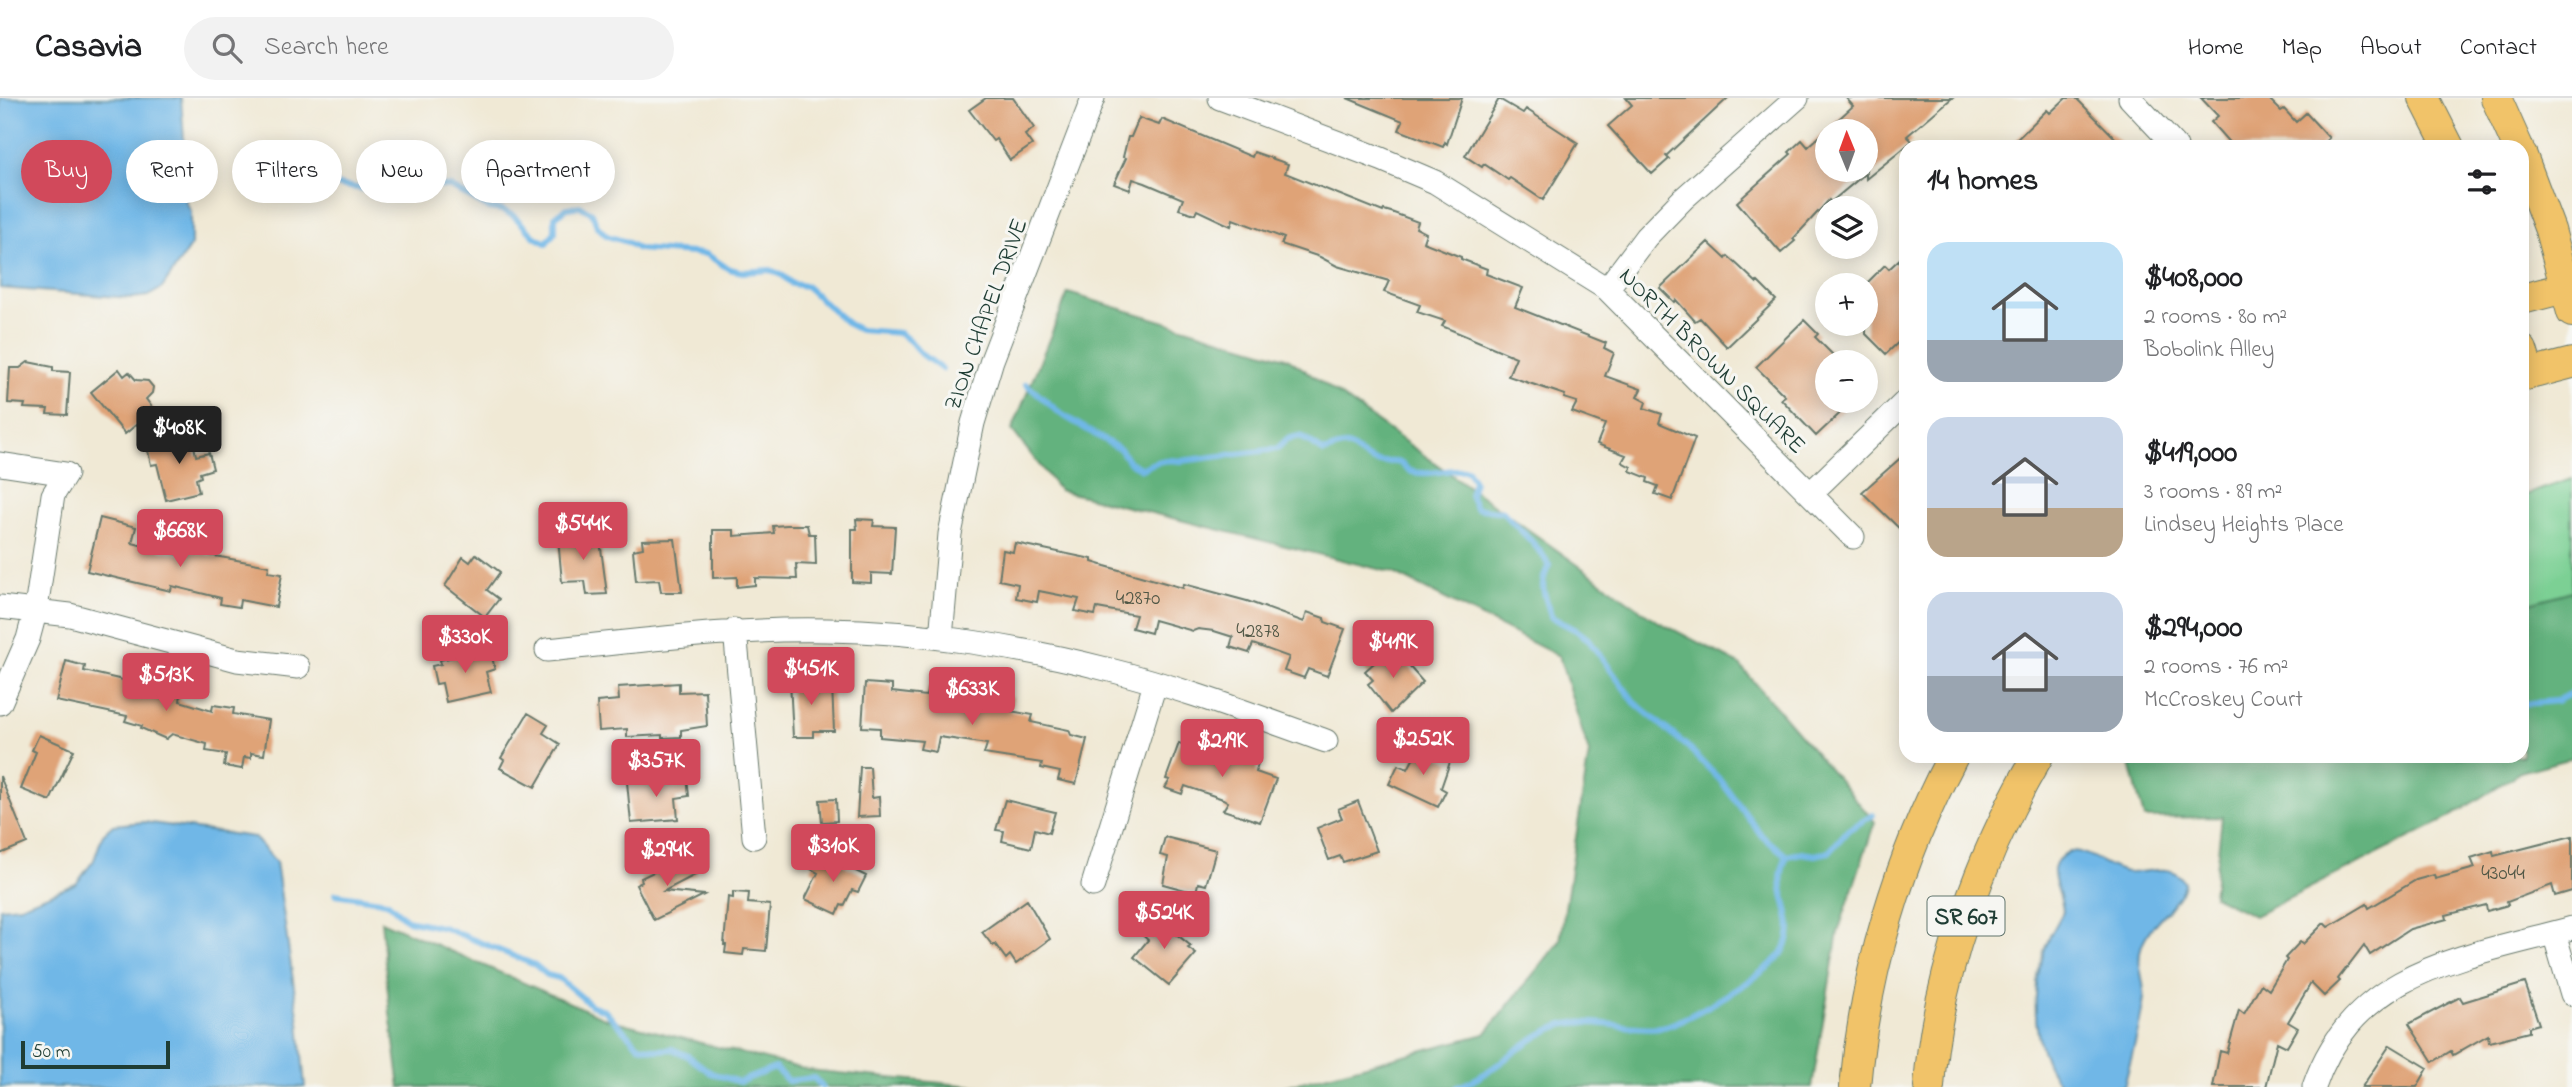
<!DOCTYPE html>
<meta charset="utf-8">
<style>
body{margin:0;font-family:"Indie Flower",sans-serif;background:#f2f2f2;color:#202124;height:100vh;display:flex;flex-direction:column;font-size:26px;white-space:nowrap}
*{box-sizing:border-box;margin:0}
p{font-size:23px;color:#757577}
.icon{flex:none;width:38px;height:38px;fill:none;stroke:currentColor;stroke-width:2;stroke-linecap:round;stroke-linejoin:round}
.map{position:relative;flex:1;overflow:hidden}
.sheet{position:absolute;left:1899px;top:42px;width:630px;height:623px;display:flex;flex-direction:column;background:#fff;border-radius:21px;box-shadow:0 4px 18px #0003}
.sheet>*{flex:none}
.guide{position:absolute;left:21px;top:42px;width:665px;height:63px;display:flex;gap:14px}
.needle{width:46px;rotate:359deg}
.tools{position:absolute;left:1815px;top:21px;display:grid;gap:14px}
.tools a{display:grid;place-items:center;width:63px;height:63px;border-radius:50%;background:#fff;box-shadow:0 4px 18px #0003;font-size:35px}
.scale{position:absolute;left:21px;bottom:18px;width:149px;box-sizing:border-box;padding-left:7px;border:4px solid #1f3d34;border-top:0;font-size:19px;line-height:24px;white-space:nowrap;color:#1f3d34;-webkit-text-stroke:5px #f6f6f2;paint-order:stroke}
.price{position:absolute;translate:-50% -60px;padding:0 16px;border-radius:7px;background:#d1495b;color:#fff;font-size:23px;line-height:46px;filter:drop-shadow(0 2px 4px #0008)}
.price::after{content:'';position:absolute;left:50%;top:42px;width:21px;height:16px;margin-left:-10px;background:inherit;clip-path:polygon(0 0,100% 0,50% 100%)}
.price.on{background:#222;color:#fff}
ul{padding:0;list-style:none}
li{display:flex;align-items:center;gap:21px;height:175px;padding:0 28px}
li span{display:grid;place-items:center;flex:none;width:196px;height:140px;border-radius:21px;color:#555}
li>.icon{margin-inline-start:auto}
span .icon{width:84px;height:84px;fill:#fffc;stroke-width:1}
li b{font-size:30px}
h2{display:flex;justify-content:space-between;align-items:center;height:84px;padding:0 28px;font-size:30px}
.pill{padding:0 24px;border-radius:32px;background:#fff;box-shadow:0 4px 18px #0003;font-size:24px;line-height:63px}
.pill.on{background:#d1495b;color:#fff}
header{display:flex;align-items:center;gap:42px;box-sizing:border-box;height:98px;padding:0 35px;background:#fff;border-bottom:2px solid #e0e0e0}
header strong{font-size:33px}
nav{display:flex;gap:38px;margin-inline-start:auto;font-size:24px}
.search{width:490px;height:63px;background:#f2f2f2;display:flex;align-items:center;gap:18px;box-sizing:border-box;padding:0 24px;border-radius:38px;color:#757577;font-size:26px}
.map>svg:first-child{display:block}
.green{fill:#7bd094;stroke:#4d8664;stroke-width:2}
.forest{fill:#64b27e;stroke:#427859;stroke-width:2}
.water{fill:#6fb7e7;stroke:#477a8e;stroke-width:2}
.lines{fill:none;stroke-linecap:round;stroke-linejoin:round}
.stream{stroke:#6fb7e7;stroke-width:6}
.building{fill:#dfa377;fill-rule:evenodd}
.minor-casing{stroke:#68796c;stroke-width:25}
.major-casing{stroke:#68796c;stroke-width:32}
.minor{stroke:#fff;stroke-width:23}
.major{stroke:#f1c369;stroke-width:30}
.labels{text-anchor:middle;stroke-width:6;stroke-linejoin:round;paint-order:stroke}
.number-label{font-size:21px;fill:#4f5645}
.shield{fill:#f6f6f2;stroke:#60746d;stroke-width:2}
.shield-label{font-size:23px;font-weight:bold;fill:#1f3d34}
.street-label{font-size:24px;fill:#1f3d34;stroke:#f6f6f2}
</style>
<header>
<strong>Casavia</strong>
<div class="search"><svg class="icon" aria-label="search" viewBox="0 0 24 24"><circle cx="10" cy="10" r="6"/><path d="M15 15l6 6"/></svg>Search here</div>
<nav><a>Home</a><a>Map</a><a>About</a><a>Contact</a></nav>
</header>
<div class="map">
<svg width="2572" height="989" viewBox="0 0 2572 989">
<rect width="100%" height="100%" fill="#f6f6f2"/>
<filter id="ink" filterUnits="userSpaceOnUse"><feTurbulence type="fractalNoise" baseFrequency=".0143" numOctaves="2"/><feDisplacementMap in="SourceGraphic" scale="14" xChannelSelector="R" yChannelSelector="G"/><feConvolveMatrix kernelMatrix="1 2 1 2 8 2 1 2 1" color-interpolation-filters="sRGB"/></filter>
<filter id="wash" filterUnits="userSpaceOnUse"><feTurbulence type="fractalNoise" baseFrequency=".00686" numOctaves="4" result="noise"/><feDisplacementMap in="SourceGraphic" scale="28" xChannelSelector="R" yChannelSelector="G"/><feGaussianBlur stdDeviation="1.57" result="paint"/><feColorMatrix in="noise" values="0 0 0 0 0 0 0 0 0 0 0 0 0 0 0 0 0 1.4 0 .05"/><feComposite in="paint" operator="in"/></filter>
<g filter="url(#wash)">
<rect width="100%" height="100%" fill="#f0e9d5"/>
<path class="green" d="M2572 381V493L2522 507V398Z"/>
<path class="forest" d="M1068 195 1289 261 1655 522 1738 565 1875 724 1838 834 1812 989H1282L1485 936 1560 843 1589 655 1559 558 1394 475 1059 392 1012 332Z
M2572 493V660L2520 674 2449 720 2254 818 2213 798 2222 719 2144 720 2128 658H2522V507Z
M381 823 607 921 808 972 983 989H400L390 915Z"/>
<path class="water" d="M0 0H181L186 70 184 87 186 104 191 113V147L162 190 148 198 132 200 0 190Z
M144 724 254 739 276 764 299 924 305 989H0V810L20 808 76 786 94 762 103 736 113 727Z
M2070 753C2092 753 2106 771 2127 774 2148 777 2171 762 2184 784 2182 807 2148 823 2141 850 2136 867 2145 882 2144 899 2141 929 2131 959 2124 989H2061C2056 981 2051 974 2047 965 2030 928 2033 875 2050 838 2054 830 2059 822 2063 814 2062 789 2039 769 2070 753Z"/>
<g class="lines">
<path class="stream" d="M254 86 305 82 370 92 397 85 451 89 488 110 502 112 514 118 535 139 546 145 555 134V119L567 110 580 108 592 115 597 128 607 138 627 144 638 151 706 156 729 171 743 174 770 172 782 177 792 186 806 188 848 226 860 232 900 235 911 244 919 254 942 271
M1026 286 1061 316 1121 352 1129 364 1142 371C1155 363 1165 361 1181 363L1277 351 1287 341 1300 338 1324 354C1357 341 1347 352 1373 363 1381 366 1392 362 1400 365 1405 368 1407 373 1413 374 1430 378 1449 370 1467 372L1474 383 1470 397 1476 410 1503 414C1518 431 1538 447 1549 467 1537 491 1546 495 1551 519L1576 532 1588 541 1635 605 1688 649 1721 683 1762 738 1787 758
M2522 606 2556 603 2572 595
M2122 659 2123 658
M335 796 387 804 407 822 445 830 535 867 547 877 559 880 591 907 604 912 639 948 658 952 672 951 688 958 711 975 739 984 775 970 788 983 814 980 822 989
M1457 989C1495 977 1520 942 1557 929 1587 917 1630 934 1662 929 1685 925 1772 873 1783 854 1804 817 1768 797 1787 758L1801 755 1815 757 1829 754 1848 732 1873 717"/>
</g>
<g id="blocks">
<path class="building" d="M986 0H1013L1034 30 1025 37 1032 47 1010 62 996 41 993 43 969 12Z
M1347 0H1462L1447 46 1445 44 1443 49 1399 32 1403 23Z
M1626 0H1728L1666 58 1669 61 1652 76 1608 28 1632 7Z
M1846 0H1952L1907 38 1912 43 1898 55 1866 81V75L1831 104 1829 102 1793 141 1795 143 1781 155 1737 104 1791 56 1789 54 1802 42 1808 49 1853 8ZM1827 33H1866V72H1827Z
M2066 0H2076L2124 49H2009L2047 12 2050 15Z
M2201 0H2268L2281 13 2284 11 2296 24 2306 15 2329 40 2319 49H2233L2211 24 2218 18Z
M1499 1 1523 15 1526 11 1578 45 1543 102 1510 80 1508 82 1484 66 1482 69 1465 58Z
M1139 20 1159 27 1162 21 1252 59 1254 54 1288 66 1285 75 1383 114 1384 112 1391 114 1418 124 1416 130 1426 135 1423 144 1461 159V161L1487 171 1486 176 1523 190 1515 209 1606 245 1604 250 1614 255 1605 278 1641 291 1637 299 1646 304 1644 310 1662 316 1659 325 1695 340 1672 402 1655 396 1658 388 1647 384 1648 380 1630 373 1631 369 1622 364 1626 357 1597 346 1605 326 1572 314 1577 304 1564 300 1565 297 1508 278 1516 259 1442 228 1445 223 1417 214 1420 207 1384 194 1389 183 1337 168 1320 159 1281 146 1284 140 1233 121 1231 128 1197 112 1195 116 1179 111 1183 101 1145 85 1133 81 1130 92 1114 86 1126 60 1123 59 1128 39H1131Z
M1708 144 1726 161 1728 158 1757 185 1758 184 1776 202 1727 249 1700 220 1695 223 1676 202 1674 204 1660 190Z
M1906 155V237L1886 256 1866 236V186L1885 167 1889 171Z
M1804 222 1818 236 1815 239 1840 264H1827V303H1853L1816 338 1781 301 1785 298 1756 269Z
M28 264 53 269V273L70 274 67 317 47 316 48 311 24 310 25 306 8 305 10 270H20Z
M119 271 124 278 129 274 136 282 148 283 153 289 152 295 146 301 154 312 125 336 91 294Z
M192 337 196 358 209 355 213 371 200 375 201 379 196 381 199 394 166 402 157 366 151 367 147 348Z
M1906 355V437L1862 394Z
M100 420 136 429 132 445 186 458 187 453 269 468 268 474 282 476 276 509 240 502 239 509 220 506 221 500 172 488 171 493 87 473Z
M856 421 874 422 873 428 895 429 892 476 871 475V485L852 484V431H857Z
M787 427H807L809 436H815L816 467 796 466 797 481 755 480V487L737 489V479L713 480V432H734V438L774 435 773 428Z
M577 435H599L607 496 587 497 585 483 562 484 558 440 577 438Z
M675 441 682 494H661L659 482 636 483 633 452 643 450 642 442Z
M1015 445 1092 461V464L1105 468 1183 490 1184 486 1247 503 1304 524 1307 514 1324 520 1325 524 1345 531 1327 578 1308 571 1304 580 1284 573 1289 559 1253 546 1249 555 1230 549 1233 539 1214 533 1198 531 1193 533 1154 522 1151 535 1132 530 1136 517 1097 510 1095 517 1075 513 1079 501 1039 493 1037 504 1016 500 1018 486 999 482 1003 452 1013 454Z
M476 456 500 474 487 492 499 501 485 519 445 488 463 459 470 464Z
M1392 549 1423 584 1391 615 1368 586 1373 582 1365 573Z
M490 551 495 571 486 574 491 594 446 604 442 585 436 586 432 568 441 566 440 562Z
M66 563 85 568 84 573 136 585 137 582 154 587 181 597 180 603 212 613 213 607 234 610 233 616 269 622 264 657 251 655V660L244 659 242 671 224 668 226 656 206 653 207 646 172 636 166 641 141 630 142 628 125 623 127 618 56 603Z
M794 576H811V586L832 587 834 633H813V639H793L790 583 794 582Z
M679 585V594L705 593 707 628 681 632V639L662 640V637L627 639V631L599 633 597 604 619 602 618 589Z
M865 585 892 587V594L926 598 928 589 948 592 947 598 991 605 992 599 997 600 998 595 1013 599 1010 613 1033 617 1031 624 1069 632 1071 637 1087 641 1076 686 1058 682 1060 674 1041 670 1042 665 984 656 987 646 939 639 936 654 920 651 922 643 880 639V630L862 629Z
M528 615 548 627 543 635 560 646 535 689 500 670 504 662 501 660Z
M39 637 74 652 50 703 21 691 36 654 32 652Z
M1188 642 1237 662 1240 654 1259 660 1256 674 1276 681 1260 724 1223 712 1228 704 1223 701 1185 688 1182 696 1165 690 1170 682 1166 681 1179 645 1186 648Z
M1420 648 1450 664 1441 690 1446 693 1438 709 1389 686 1398 667 1408 671Z
M860 669H870L872 700 879 699 880 718 857 719Z
M0 678 27 745 0 756Z
M687 679 689 698 676 700 678 721 631 725 627 684Z
M836 701 837 723 822 724 820 702Z
M1005 702 1055 714 1049 735 1035 731 1031 750 1002 743 1004 733 996 732Z
M1358 703 1377 753 1343 764 1340 758 1329 762 1317 730 1342 720 1338 711Z
M2572 738V793L2555 798 2552 787 2507 804 2508 807 2487 813 2486 807 2446 817 2447 821 2410 831 2370 857 2364 847 2338 881 2340 883 2324 898 2311 885 2288 924 2298 930 2287 949 2277 944 2266 989H2213L2220 953 2227 955 2239 912 2244 916 2261 886 2269 892 2287 862 2285 860 2300 844 2303 846 2324 825 2328 829 2367 806 2369 810 2416 782 2434 777 2435 781 2475 770 2471 760 2493 753 2494 758Z
M1165 739 1216 752 1206 787 1198 785 1196 795 1163 786 1168 759 1160 757Z
M819 755 866 778 858 794 852 792 844 808 841 807 837 816 805 801 818 775 811 771Z
M688 757 697 776 664 793 704 797 654 822 636 787 642 784 641 780Z
M733 794 749 795 748 805 770 807 766 853 744 851 743 857 725 855 726 847H724L728 799 733 800Z
M1027 802 1050 841 1016 866 1010 857 1006 861 995 846 993 848 982 834Z
M1154 818 1191 848 1188 850 1196 856 1169 887 1134 859 1148 842 1139 834Z
M2525 885 2539 926 2529 929V934L2489 944 2488 937 2453 957 2451 953 2433 964 2409 926 2460 899 2463 904Z
M2390 947 2428 970 2417 989H2362Z"/>
</g>
</g>
<g filter="url(#ink)">
<use href="#blocks" fill-opacity="0" stroke="#68796c" stroke-width="2"/>
<g class="lines">
<defs>
<path id="minor" d="M1220 0 1381 61 1435 84 1607 191 1853 439
M2130 0 2176 49
M1607 191 1646 139 1683 101 1797 0
M0 366 66 376 53 397 36 511 28 541 0 605
M1811 395 1906 303
M0 509 70 517 237 562 298 569
M735 532 754 739
M941 540 950 436 973 325 992 262 1093 0
M547 552C640 543 733 530 827 532 919 533 1021 549 1110 572 1183 590 1255 618 1326 643
M1093 787 1155 586
M2554 835 2572 896
M2314 989C2354 870 2468 859 2572 830"/>
<path id="major" d="M2424 0 2449 49
M2496 0 2518 49
M2522 58 2550 132 2572 214
M2522 201 2572 188
M2522 252 2529 275
M2522 278 2572 265
M1855 989C1865 874 1899 760 1953 658
M1929 989C1936 878 1982 754 2038 658"/>
</defs>
<use href="#minor" class="minor-casing"/>
<use href="#major" class="major-casing"/>
<use href="#minor" class="minor"/>
<use href="#major" class="major"/>
</g>
</g>
<g class="labels">
<g class="number-label">
<text x="1138" y="506">42870</text>
<text x="1258" y="539">42878</text>
<text x="2503" y="781">43044</text>
</g>
<rect class="shield" x="1927.5" y="798.5" width="77" height="39" rx="5"/>
<g class="shield-label">
<text x="1966" y="826">SR 607</text>
</g>
<g class="street-label">
<text transform="translate(985 216) rotate(-70)" y="8">ZION CHAPEL DRIVE</text>
<text transform="translate(1713 262) rotate(45)" y="8">NORTH BROWN SQUARE</text>
</g>
</g>
</svg>
<div class="tools">
<a><svg class="needle" viewBox="-14 -14 28 28"><path d="M0-13l5 13h-10z" fill="#e53935"/><path d="M0 13l5-13h-10z" fill="#757577"/></svg></a>
<a><svg class="icon" aria-label="layers" viewBox="0 0 24 24"><path d="M12 4l9 5-9 5-9-5zM3 14l9 5 9-5"/></svg></a>
<a>+</a>
<a>−</a>
</div>
<div class="scale">50 m</div>
<b class="price on" style="left:179px;top:368px">$408K</b>
<b class="price" style="left:583px;top:464px">$544K</b>
<b class="price" style="left:180px;top:471px">$668K</b>
<b class="price" style="left:465px;top:577px">$330K</b>
<b class="price" style="left:1393px;top:582px">$419K</b>
<b class="price" style="left:811px;top:609px">$451K</b>
<b class="price" style="left:166px;top:615px">$513K</b>
<b class="price" style="left:972px;top:629px">$633K</b>
<b class="price" style="left:1423px;top:679px">$252K</b>
<b class="price" style="left:1222px;top:681px">$219K</b>
<b class="price" style="left:656px;top:701px">$357K</b>
<b class="price" style="left:833px;top:786px">$310K</b>
<b class="price" style="left:667px;top:790px">$294K</b>
<b class="price" style="left:1164px;top:853px">$524K</b>
<div class="guide">
<a class="pill on">Buy</a>
<a class="pill">Rent</a>
<a class="pill">Filters</a>
<a class="pill">New</a>
<a class="pill">Apartment</a>
</div>
<section class="sheet">
<h2>14 homes<svg class="icon" aria-label="filters" viewBox="0 0 24 24"><path d="M4 7h16M4 17h16"/><circle cx="9" cy="7" r="2"/><circle cx="15" cy="17" r="2"/></svg></h2>
<ul>
<li><span style="background:linear-gradient(#bfe0f5 70%,#9aa5b1 0)"><svg class="icon" aria-label="home" viewBox="0 0 24 24"><path d="M3 11l9-7 9 7M6 9v11h12V9"/></svg></span><div><b>$408,000</b><p>2 rooms · 80 m²</p><p>Bobolink Alley</p></div></li>
<li><span style="background:linear-gradient(#c9d6e8 65%,#b9a48a 0)"><svg class="icon" aria-label="home" viewBox="0 0 24 24"><path d="M3 11l9-7 9 7M6 9v11h12V9"/></svg></span><div><b>$419,000</b><p>3 rooms · 89 m²</p><p>Lindsey Heights Place</p></div></li>
<li><span style="background:linear-gradient(#c9d6e8 60%,#9aa5b1 0)"><svg class="icon" aria-label="home" viewBox="0 0 24 24"><path d="M3 11l9-7 9 7M6 9v11h12V9"/></svg></span><div><b>$294,000</b><p>2 rooms · 76 m²</p><p>McCroskey Court</p></div></li>
</ul>
</section>
</div>
